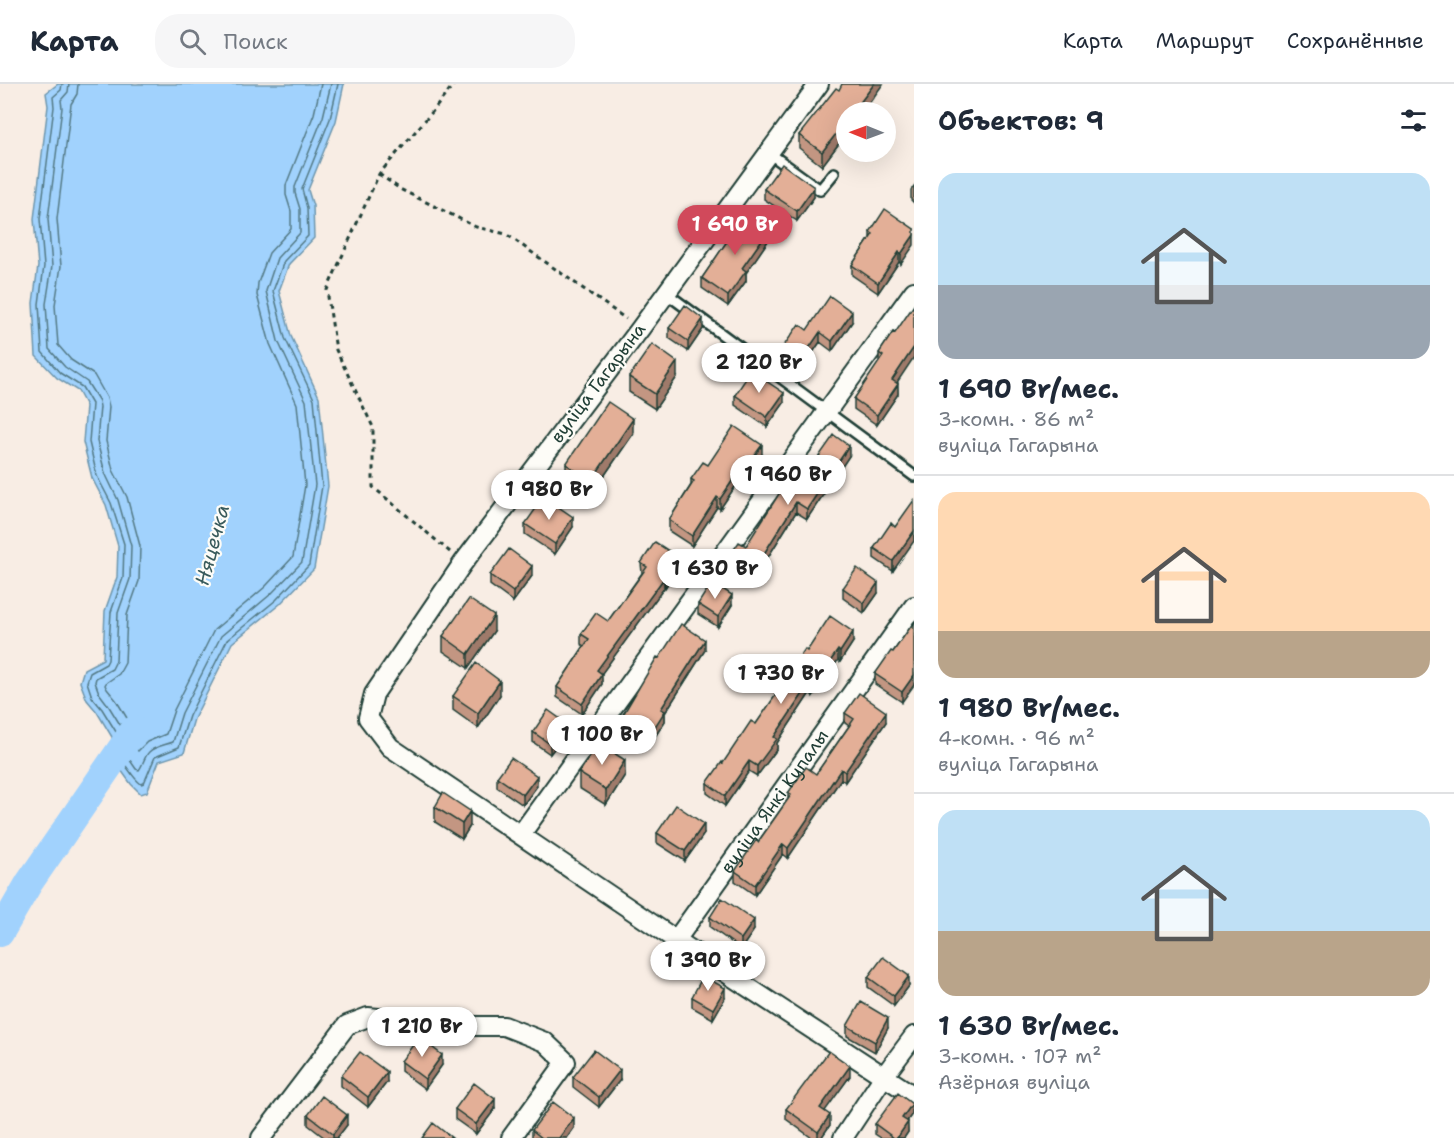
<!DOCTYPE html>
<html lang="ru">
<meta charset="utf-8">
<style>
body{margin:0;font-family:"Shantell Sans",sans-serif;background:#f6f6f7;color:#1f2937;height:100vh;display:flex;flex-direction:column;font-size:22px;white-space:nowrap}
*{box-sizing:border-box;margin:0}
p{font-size:20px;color:#747a83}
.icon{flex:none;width:33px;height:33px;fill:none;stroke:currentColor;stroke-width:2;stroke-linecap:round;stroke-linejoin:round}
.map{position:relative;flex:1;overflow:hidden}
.details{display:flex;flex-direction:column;background:#fff;width:540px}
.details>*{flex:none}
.needle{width:39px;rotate:271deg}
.buttons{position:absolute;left:836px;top:18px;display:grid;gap:12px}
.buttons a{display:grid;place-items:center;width:60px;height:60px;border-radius:50%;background:#fff;box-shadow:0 6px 24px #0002;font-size:30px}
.price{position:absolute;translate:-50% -51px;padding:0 14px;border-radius:21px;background:#fff;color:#222;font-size:20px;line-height:39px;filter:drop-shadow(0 2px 3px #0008)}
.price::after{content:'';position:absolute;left:50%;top:36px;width:18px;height:14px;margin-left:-9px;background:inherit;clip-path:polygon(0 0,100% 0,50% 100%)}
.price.selected{background:#d1495b;color:#fff}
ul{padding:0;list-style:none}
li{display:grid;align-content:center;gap:12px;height:318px;padding:0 24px}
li+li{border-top:2px solid #e0e1e3}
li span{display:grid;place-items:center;height:186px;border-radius:18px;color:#555}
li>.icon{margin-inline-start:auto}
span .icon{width:108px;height:108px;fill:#fffc;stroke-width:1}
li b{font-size:26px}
h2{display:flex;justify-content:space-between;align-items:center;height:72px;padding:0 24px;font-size:26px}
header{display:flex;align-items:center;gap:36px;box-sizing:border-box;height:84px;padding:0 30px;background:#fff;border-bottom:2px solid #e0e1e3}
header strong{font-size:28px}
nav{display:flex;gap:33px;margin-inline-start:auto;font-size:21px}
.search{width:420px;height:54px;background:#f6f6f7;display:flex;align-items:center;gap:15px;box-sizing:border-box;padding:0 21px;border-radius:24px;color:#747a83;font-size:22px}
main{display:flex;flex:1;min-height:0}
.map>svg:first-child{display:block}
.water{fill:#a1d2fd;stroke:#6d96ad;stroke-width:1.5}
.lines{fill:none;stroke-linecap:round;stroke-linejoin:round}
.shore{stroke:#537984;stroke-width:1.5}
.river{stroke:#a1d2fd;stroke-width:28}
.lane-casing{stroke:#1f3d34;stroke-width:14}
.street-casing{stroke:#1f3d34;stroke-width:22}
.path{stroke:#1f3d34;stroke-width:3;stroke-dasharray:4.5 4.5;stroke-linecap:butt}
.lane{stroke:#fdfcf7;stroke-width:9}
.street{stroke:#fdfcf7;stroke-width:18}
.wall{fill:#c39682;stroke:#1f3d34;stroke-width:1.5}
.shaded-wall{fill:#9f7a6a;stroke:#1f3d34;stroke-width:1.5}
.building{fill:#e3af97;stroke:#1f3d34;stroke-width:1.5}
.labels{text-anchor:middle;stroke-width:4.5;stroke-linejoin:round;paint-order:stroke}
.street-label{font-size:18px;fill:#1f3d34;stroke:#fdfcf7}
.water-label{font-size:20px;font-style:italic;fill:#395b5c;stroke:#fdfcf7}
</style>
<header>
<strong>Карта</strong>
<div class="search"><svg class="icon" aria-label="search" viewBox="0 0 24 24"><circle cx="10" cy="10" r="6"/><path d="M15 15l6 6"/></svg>Поиск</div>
<nav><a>Карта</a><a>Маршрут</a><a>Сохранённые</a></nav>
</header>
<main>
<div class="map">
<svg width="914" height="1054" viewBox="0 0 914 1054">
<rect width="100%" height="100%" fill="#f8ede4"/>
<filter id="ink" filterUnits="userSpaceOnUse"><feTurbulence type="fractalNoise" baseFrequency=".0167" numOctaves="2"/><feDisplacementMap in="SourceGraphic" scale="12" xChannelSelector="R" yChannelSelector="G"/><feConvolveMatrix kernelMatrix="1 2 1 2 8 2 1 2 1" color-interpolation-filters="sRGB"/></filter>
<g filter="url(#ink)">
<path class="water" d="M58 0H344L336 37 308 106 313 122 314 154 289 180 279 207 291 252 319 313 328 402 314 485 280 520 232 559 194 635 184 669 159 677 147 708 141 710 131 700 116 679 102 676 112 664V653L97 628 87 616 80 598 84 585 103 575 105 527 117 493 118 462 106 421 92 394 83 358 86 322 78 307 57 294 36 272 33 219 38 182 34 135 48 22 46 9Z"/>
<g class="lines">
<path class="shore" d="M62 0 61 6 53 13 54 23 40 135 44 182 39 220 42 268 60 289 82 303 92 320 89 358 97 392 111 419 124 460 123 494 111 528 108 576 106 580 90 589 87 598 92 613 102 625 118 651V664L116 672C127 679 131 693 141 700L144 699 155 673 179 663 189 632 227 556 276 516 309 481 322 402 314 315 285 254 273 207 284 177 308 152 307 124 302 105 330 35 338 0
M69 0 68 8 61 16 62 24 48 135 52 182 46 220 49 265 65 283 87 298 99 317 100 323 97 357 105 389 118 416 131 462 130 495 118 529 116 577 112 585 96 594 95 598 99 609 108 621 124 647 126 653 125 669 136 685 139 686C143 681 144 673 149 668 155 662 166 661 173 658L182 629 221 552 271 510 302 478 315 401 306 317 278 257 266 207 277 174 300 149V125L295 109V103L323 33 331 0
M78 0 77 10 71 20 57 135 61 182 55 221 58 261 71 276 94 291 107 314 109 323 106 357 113 386 127 413 140 462 139 497 127 531 125 579 119 590 106 599 105 601 107 605 116 616 133 644 135 651V664L138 667 147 658 166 650 174 626 214 546 265 503 293 473 305 401 297 320 270 260 257 211 258 199 269 169 291 145V127L286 111V101L314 30 321 0"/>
<path class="river" d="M0 849 29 799 134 646"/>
<defs>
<path id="lane" d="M769 69 820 106 834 89
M666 209 914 392"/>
<g id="street">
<path d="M819 0 640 245 463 479 374 610 368 634 390 663 676 856 914 1012"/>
<path d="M521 750 914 207"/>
<path id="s1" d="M676 856 914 522"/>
<path d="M261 1054 347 941 368 933 458 942H504L545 958 566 978 511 1054"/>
<path d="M843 1054 884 992 914 952"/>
</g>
</defs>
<use href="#lane" class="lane-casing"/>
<use href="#street" class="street-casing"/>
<path class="path" d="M379 90 400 105 476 143 506 150 626 235
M450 468 373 403V343L336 266 327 206 379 90 433 27 454 0"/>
<use href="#lane" class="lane"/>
<use href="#street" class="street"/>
</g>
<path class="wall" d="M839 6 869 20 822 82 799 64V51Z
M914 102V119L911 116V106Z
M764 105 814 113 797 137 764 115Z
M914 145 901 180 899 178 878 209 852 191V181L870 154V148Z
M728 154 768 157 746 189V197L728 222 702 204V194L728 156Z
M852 238 832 267 820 258 801 286 783 273V263L807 246Z
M669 244 703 245 688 267 669 254Z
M893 248 898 310 877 341 854 325V315L879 279V269Z
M629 293H677L655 325 629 308Z
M735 311 784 319 767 343 735 321Z
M633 350 591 411 566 394V380Z
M762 371 746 393 743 391 720 425 717 423 692 462 669 447V436L691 401V395L708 381Z
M849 372 807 435 796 428 750 502 726 487V477L746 462 806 391Z
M525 440 573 443 555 470 525 450Z
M895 443 893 487 874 474V464Z
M641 479 678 483 665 504H664L601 590 602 600 582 630 557 613V603L584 562 581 560V550L608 537 642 489Z
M490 491 532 492 513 518 490 501Z
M843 504 878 509 864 529 843 514Z
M698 520 732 521 718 543 698 530Z
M914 538 902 618 875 600V590L893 568Z
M494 547 468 584 443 567V552Z
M853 558 840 578 838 576 813 612 810 609 777 659V665L757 692 749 687 725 722 707 709V699L756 640 791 590V586L807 567Z
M705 566 665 629V637L649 662 621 644V634L659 574Z
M500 611 478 644 453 626V612Z
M845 629 886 638 845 698 841 695 788 774 783 770 755 811 735 797V787L758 758 788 715V709L816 690 849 642 845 639Z
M533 648 566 649 550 670 533 658Z
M579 689 625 691 606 721 579 704Z
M497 693 537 702 523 721 497 703Z
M435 723 470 742 462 755 435 738Z
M657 749 704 750 685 777 657 759Z
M710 833 754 846 741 865 710 843Z
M868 893 909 902 894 922 868 903Z
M692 913 725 914 713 935 692 923Z
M847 942 888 944 875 968 847 952Z
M401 977 442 981 425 1005 401 987Z
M341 992 387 998 368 1023 341 1002Z
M850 992 824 1027 830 1041 821 1054H812L786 1035V1025Z
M573 993 620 996 599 1023 573 1003Z
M455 1025H495L476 1050 455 1035Z
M912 1030 907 1037 908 1048 904 1054H881L875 1050V1040Z
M308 1031 347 1041 337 1054H325L308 1041Z
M574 1044 567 1054H532V1046Z"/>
<path class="shaded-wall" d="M874 0H883L863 28H853Z
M846 37V50L822 82V68Z
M814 103V113L797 137V127Z
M768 147V157L746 189V197L728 222V212L742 184Z
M914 151V161L901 180V170Z
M899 168V178L878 209V199Z
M852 228V238L832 267V257Z
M703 235V245L688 267V257Z
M820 248V258L801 286V276Z
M914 263V273L892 306V296Z
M677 278V293L655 325V310Z
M898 300V310L877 341V331Z
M784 309V319L767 343V333Z
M633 335V350L591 411V397Z
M762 361V371L746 393V383Z
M849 362V372L807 435V425Z
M743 381V391L720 425V415Z
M717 413V423L692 462V452Z
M796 418V428L750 502V492Z
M573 433V443L555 470V460Z
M914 447V457L893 487V477Z
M678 473V483L665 504V494Z
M532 482V492L513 518V508Z
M664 494V504L597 596V586Z
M878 499V509L864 529V519Z
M732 511V521L718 543V533Z
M494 532V547L468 584V570Z
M853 548V558L840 578V568Z
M705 556V566L665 629V637L649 662V652L661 625Z
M838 566V576L813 612V602Z
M602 590V600L582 630V620Z
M914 591V601L902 618V608Z
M500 597V611L478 644V629Z
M810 599V609L777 659V665L757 692V682L774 653Z
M886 628V638L845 698V688Z
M566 639V649L550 670V660Z
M625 676V691L606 721V706Z
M749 677V687L725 722V712Z
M841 685V695L788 774V764Z
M537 692V702L523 721V711Z
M470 727V742L462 755V740Z
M704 740V750L685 777V767Z
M783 760V770L755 811V801Z
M754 836V846L741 865V855Z
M909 892V902L894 922V912Z
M725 904V914L713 935V925Z
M888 934V944L875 968V958Z
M442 971V981L425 1005V995Z
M850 982V992L820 1034V1024Z
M620 986V996L599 1023V1013Z
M387 988V998L368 1023V1013Z
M495 1015V1025L476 1050V1040Z
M912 1020V1030L902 1044V1034Z
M347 1031V1041L337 1054H333V1050Z
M830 1031V1041L821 1054H818V1048Z
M574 1034V1044L567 1054H559Z
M908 1038V1048L904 1054H897Z"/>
<path class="building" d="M842 0H874L853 28H846V37L822 68 799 51 836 4 839 6Z
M782 80 814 103 797 127 764 105Z
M885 125 914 145V151L901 170 899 168 878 199 852 181 873 150 870 148Z
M745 131 768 147 742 184 746 187 728 212 702 194Z
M830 212 852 228 832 257 820 248 801 276 783 263 799 240 807 246Z
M685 221 703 235 688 257 669 244Z
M914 221V263L892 296 898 300 877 331 854 315 883 272 879 269 893 248 895 249Z
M652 260 677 278 655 310 629 293Z
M751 287 784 309 767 333 735 311Z
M608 318 633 335 591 397 566 380Z
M734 342 762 361 746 383 743 381 720 415 717 413 692 452 669 436 694 397 691 395 703 378 708 381Z
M834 351 849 362 807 425 796 418 750 492 726 477 739 458 746 462 796 383 806 391Z
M544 413 573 433 555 460 525 440Z
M914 416V447L893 477 874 464 891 439 895 443Z
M655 458 678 473 665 494H664L597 586 602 590 582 620 557 603 589 555 581 550 596 529 608 537 647 483 641 479Z
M509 465 532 482 513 508 490 491Z
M857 484 878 499 864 519 843 504Z
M712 498 732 511 718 533 698 520Z
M469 515 494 532 468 570 443 552Z
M830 532 853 548 840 568 838 566 813 602 810 599 774 653 777 655 757 682 749 677 725 712 707 699 722 678 723 679 751 637 756 640 792 587 791 586 805 565 807 567Z
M914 538V591L902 608 875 590 891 567 893 568Z
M681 540 705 556 661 625 665 627 649 652 621 634 657 573 659 574Z
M476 579 500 597 478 629 453 612Z
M859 609 886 628 845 688 841 685 788 764 783 760 755 801 735 787 756 756 758 758 791 711 788 709 806 683 816 690 854 635 845 629Z
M548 626 566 639 550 660 533 648Z
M598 659 625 676 606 706 579 689Z
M511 674 537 692 523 711 497 693Z
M443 709 470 727 462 740 435 723Z
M676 721 704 740 685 767 657 749Z
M722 814 754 836 741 855 710 833Z
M883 873 909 892 894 912 868 893Z
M703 892 725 904 713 925 692 913Z
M861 918 888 934 875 958 847 942Z
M419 953 442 971 425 995 401 977Z
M594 966 620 986 599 1013 573 993Z
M829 967 850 982 820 1024 830 1031 818 1048 786 1025Z
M360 968 387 988 368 1013 341 992Z
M474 999 495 1015 476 1040 455 1025Z
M898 1009 912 1020 902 1034 908 1038 897 1054H894L875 1040Z
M322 1012 347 1031 333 1050 308 1031Z
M553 1018 574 1034 559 1054H542L532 1046Z
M433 1039 452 1054H422Z"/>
</g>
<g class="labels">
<g class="street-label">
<text transform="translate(598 299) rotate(-53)" y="6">вуліца Гагарына</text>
<text dy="6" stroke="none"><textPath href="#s1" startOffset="170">вуліца Янкі Купалы</textPath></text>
</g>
<g class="water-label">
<text transform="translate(212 461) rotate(-75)" y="7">Няцечка</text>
</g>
</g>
</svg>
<div class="buttons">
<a><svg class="needle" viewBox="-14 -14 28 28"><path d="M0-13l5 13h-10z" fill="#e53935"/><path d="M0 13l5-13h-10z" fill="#747a83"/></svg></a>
</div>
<b class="price selected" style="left:735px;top:172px">1 690 Br</b>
<b class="price" style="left:759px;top:310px">2 120 Br</b>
<b class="price" style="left:788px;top:422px">1 960 Br</b>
<b class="price" style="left:549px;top:437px">1 980 Br</b>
<b class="price" style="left:715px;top:516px">1 630 Br</b>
<b class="price" style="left:781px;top:621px">1 730 Br</b>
<b class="price" style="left:602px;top:682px">1 100 Br</b>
<b class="price" style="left:708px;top:908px">1 390 Br</b>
<b class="price" style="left:422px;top:974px">1 210 Br</b>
</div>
<section class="details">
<h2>Объектов: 9<svg class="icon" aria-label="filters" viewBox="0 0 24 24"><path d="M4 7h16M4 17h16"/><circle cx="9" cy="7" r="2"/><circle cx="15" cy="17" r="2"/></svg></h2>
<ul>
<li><span style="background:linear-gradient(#bfe0f5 60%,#9aa5b1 0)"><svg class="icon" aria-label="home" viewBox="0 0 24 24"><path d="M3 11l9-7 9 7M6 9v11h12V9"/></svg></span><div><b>1 690 Br/мес.</b><p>3-комн. · 86 m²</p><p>вуліца Гагарына</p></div></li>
<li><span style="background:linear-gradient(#ffd9b3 75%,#b9a48a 0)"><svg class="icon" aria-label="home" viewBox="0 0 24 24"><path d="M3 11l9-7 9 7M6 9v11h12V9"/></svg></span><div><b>1 980 Br/мес.</b><p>4-комн. · 96 m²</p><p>вуліца Гагарына</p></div></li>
<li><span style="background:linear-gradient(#bfe0f5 65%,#b9a48a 0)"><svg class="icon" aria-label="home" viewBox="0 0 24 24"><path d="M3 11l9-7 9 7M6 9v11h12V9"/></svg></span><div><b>1 630 Br/мес.</b><p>3-комн. · 107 m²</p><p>Азёрная вуліца</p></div></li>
</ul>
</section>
</main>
